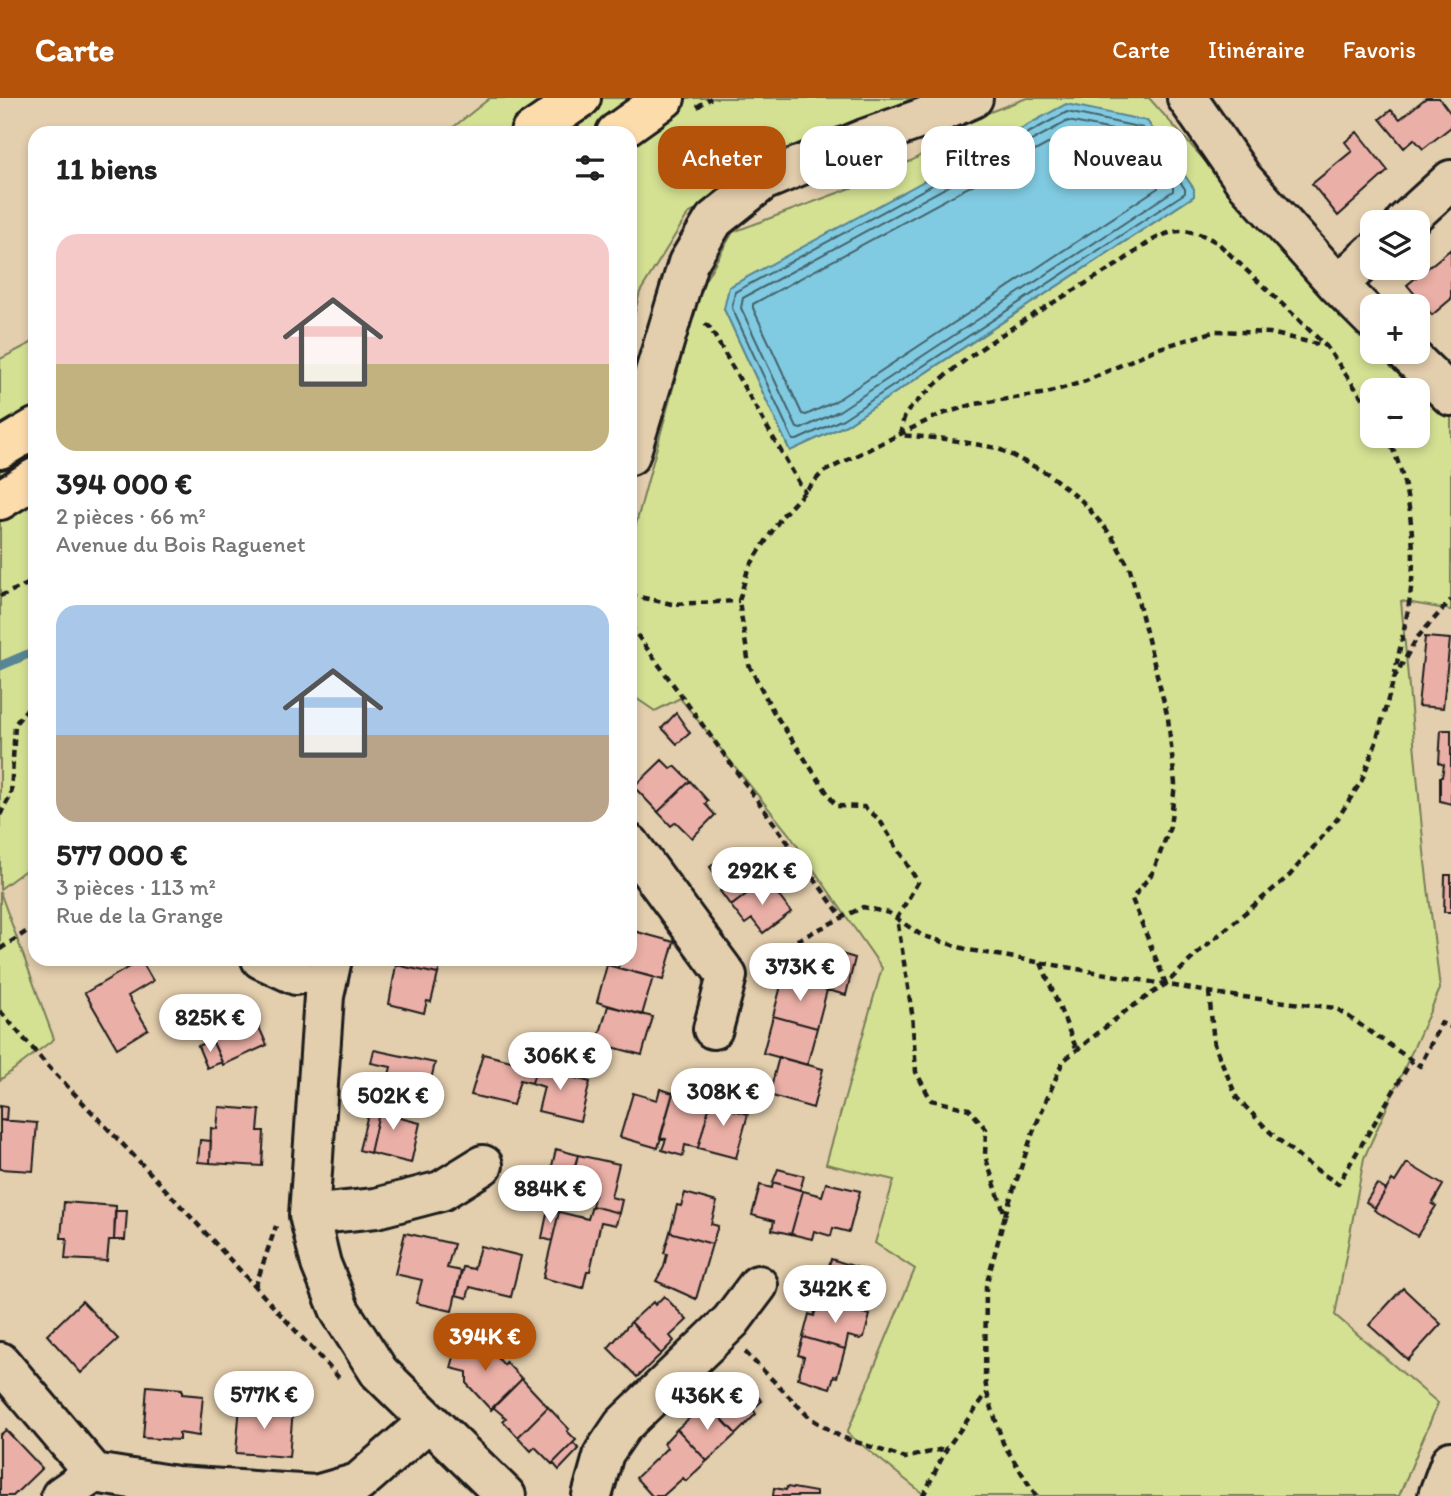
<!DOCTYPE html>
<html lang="fr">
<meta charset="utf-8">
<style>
body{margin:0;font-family:Itim,sans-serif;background:#f6f6f6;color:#222;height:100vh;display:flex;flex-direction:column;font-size:26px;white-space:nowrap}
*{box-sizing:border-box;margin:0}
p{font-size:23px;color:#767676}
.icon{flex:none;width:38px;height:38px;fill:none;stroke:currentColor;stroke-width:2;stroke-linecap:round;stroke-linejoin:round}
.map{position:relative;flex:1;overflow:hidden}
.side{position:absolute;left:28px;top:28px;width:609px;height:840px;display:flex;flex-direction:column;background:#fff;border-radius:21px;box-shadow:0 4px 10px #0003}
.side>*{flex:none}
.top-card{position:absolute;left:658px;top:28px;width:665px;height:63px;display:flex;gap:14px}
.tools{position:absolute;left:1360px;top:112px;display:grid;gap:14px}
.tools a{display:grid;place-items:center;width:70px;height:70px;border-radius:14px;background:#fff;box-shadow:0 4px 10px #0003;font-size:35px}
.price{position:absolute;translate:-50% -60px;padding:0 16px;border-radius:24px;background:#fff;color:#222;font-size:23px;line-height:46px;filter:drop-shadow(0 2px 4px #0008)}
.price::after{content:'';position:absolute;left:50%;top:42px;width:21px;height:16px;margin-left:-10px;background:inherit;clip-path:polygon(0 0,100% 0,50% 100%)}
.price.current{background:#b45309;color:#fff}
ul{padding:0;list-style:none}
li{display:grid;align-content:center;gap:14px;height:371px;padding:0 28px}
li span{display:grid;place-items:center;height:217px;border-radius:21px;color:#555}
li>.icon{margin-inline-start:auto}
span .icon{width:126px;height:126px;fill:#fffc;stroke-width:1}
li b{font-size:30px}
h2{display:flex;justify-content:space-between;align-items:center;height:84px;padding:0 28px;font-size:30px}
.tag{padding:0 24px;border-radius:21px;background:#fff;box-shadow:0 4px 10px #0003;font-size:24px;line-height:63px}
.tag.current{background:#b45309;color:#fff}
header{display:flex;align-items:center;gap:42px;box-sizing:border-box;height:98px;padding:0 35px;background:#b45309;color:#fff}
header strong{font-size:33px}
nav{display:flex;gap:38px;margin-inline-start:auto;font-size:24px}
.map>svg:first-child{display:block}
.green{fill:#d4e193;stroke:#787e58;stroke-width:2;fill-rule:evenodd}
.water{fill:#81cbe2;stroke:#598593;stroke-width:2}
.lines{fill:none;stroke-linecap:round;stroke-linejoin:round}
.shore{stroke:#44626b;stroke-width:2}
.stream{stroke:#598593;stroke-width:9}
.building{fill:#eaafa6;stroke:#1c1c1c;stroke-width:2}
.minor-casing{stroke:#1c1c1c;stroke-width:44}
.major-casing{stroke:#1c1c1c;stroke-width:44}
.path{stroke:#1c1c1c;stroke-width:4.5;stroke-dasharray:7 5;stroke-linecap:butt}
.minor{stroke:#e3cead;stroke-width:38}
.major{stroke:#fddcac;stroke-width:38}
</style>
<header>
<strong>Carte</strong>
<nav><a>Carte</a><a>Itinéraire</a><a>Favoris</a></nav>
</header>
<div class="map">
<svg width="1451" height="1398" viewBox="0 0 1451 1398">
<rect width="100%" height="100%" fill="#e3cead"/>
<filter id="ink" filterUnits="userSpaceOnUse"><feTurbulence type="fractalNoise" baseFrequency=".0143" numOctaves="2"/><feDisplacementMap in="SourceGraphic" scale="14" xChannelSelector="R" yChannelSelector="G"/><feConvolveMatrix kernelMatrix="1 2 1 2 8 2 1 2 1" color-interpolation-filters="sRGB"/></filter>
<g filter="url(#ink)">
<path class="green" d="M490 0H912L688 116 640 194 630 233V35H446Z
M1027 0H1149L1328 201 1372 241V254H1386L1451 313V512L1401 503 1425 764 1440 891 1364 1060 1335 1217 1438 1305 1399 1398H926L847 1335 915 1171 875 1145 894 1082 826 1066 882 870 789 736 680 600 655 613 630 596V448L700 191 733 134 862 86 915 61 974 20ZM1147 23 1194 91 1193 99 846 327 790 353 724 211ZM1372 292H1418V338H1372Z
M35 243V765L0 791V261Z
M0 794 54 941 0 982Z"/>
<path class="water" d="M1066 6 1147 23 1194 91V98L846 327 790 353 724 211 729 189Z"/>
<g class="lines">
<path class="shore" d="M1067 14 1143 30 1185 91V95L843 321 797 342H793L732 210 735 194Z
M1068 23 1137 37 1173 89V93L839 313 801 331 797 330 741 210 743 200Z
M1070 34 1131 47 1158 86V90L834 304 806 317 802 316 753 210V206Z"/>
<path class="stream" d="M0 568 35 553"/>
</g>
<path class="building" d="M1426 0H1439L1451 16V29L1423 51 1414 41 1404 50 1380 21 1391 12 1400 21Z
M1357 34 1388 73 1338 118 1312 86 1352 53 1345 44Z
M1451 151V201L1432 217 1407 187Z
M1425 539 1450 541 1443 610 1418 608Z
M676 615 690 635 677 646 662 630Z
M1441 632H1451V706L1440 703V679H1442L1444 667 1439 665Z
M662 662 671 671 675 668 690 683 658 714 634 689Z
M690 683 708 703 705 706 715 717 692 740 676 724 671 728 658 714Z
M736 749 745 761 749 758 766 781 731 808 720 793 724 789 710 769Z
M1445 777H1451V814H1444Z
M766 781 791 814 763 835 752 821 745 826 731 808Z
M630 832 674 844 663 882 618 870 621 861H630Z
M811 847 855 860 846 897 801 885Z
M398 861H442L438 876 396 867Z
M141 862 153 883 128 898 148 931 117 950 85 895Z
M396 867 438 876 431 904 427 903 424 915 389 906Z
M607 867 653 879 642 917 597 904Z
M783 880 827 892 817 930 773 918Z
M246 900 267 947 223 967 202 920Z
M608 908 653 919 642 957 597 945Z
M773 918 817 930 807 967 763 955Z
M212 942 222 964 207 970 198 948Z
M374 952 435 965 427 998 403 994 400 1005 373 999 375 986 386 988 391 969 371 965Z
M525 954 539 958 532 985 520 982 513 1007 471 997 483 956 523 966Z
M539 958 551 961 549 973 590 984 580 1023 538 1013 544 989 532 985Z
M779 959 823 971 813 1010 769 997Z
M660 991 673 995 658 1050 620 1039 633 995 657 1002Z
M700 992 713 995 698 1050 685 1047 683 1058 662 1052 666 1041 660 1040 673 995 698 1002Z
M713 995 726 998 723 1009 748 1016 736 1060 698 1050Z
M373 999 400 1005 396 1019 420 1025 411 1065 370 1055 379 1015 369 1012Z
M0 1008 7 1009 6 1023 0 1022Z
M219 1009 260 1012 258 1033H264L262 1068 210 1065 211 1030 217 1031Z
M369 1012 379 1015 370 1055 359 1052Z
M0 1022 37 1025 33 1073 0 1071Z
M200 1042 211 1043 210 1065 198 1064Z
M556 1051 578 1057 567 1093 547 1089Z
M578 1057 619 1066 611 1099 622 1102 619 1115 592 1108 595 1095 570 1089Z
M1407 1065 1443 1087 1432 1106 1436 1108 1417 1138 1374 1112 1392 1082 1395 1084Z
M778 1071 804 1078 800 1092 773 1084Z
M773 1084 803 1093 791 1136 772 1132 774 1123 752 1117 760 1087 772 1090Z
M826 1085 860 1093 849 1134 833 1130 831 1138 814 1133 812 1141 791 1136 803 1093 822 1098Z
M1377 1086 1386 1092 1375 1110 1366 1104Z
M685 1095 717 1104 711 1126 718 1128 712 1146 670 1134 677 1107 681 1108Z
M64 1104 116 1108 114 1142H109L107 1163 65 1161 67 1140H61Z
M592 1108 619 1115 616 1127 601 1124 590 1173H587L583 1190 543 1180 559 1114 588 1121Z
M548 1111 559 1114 552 1143 542 1140Z
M115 1113H127L125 1142H114Z
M670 1134 712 1146 696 1201 656 1183 664 1169 667 1156 664 1155Z
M405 1135 454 1146 447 1170 461 1173 452 1213 416 1205 422 1182 395 1176Z
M480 1148 521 1158 511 1199 470 1189 467 1200 456 1197 463 1169 474 1171Z
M831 1161 862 1171 860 1181 864 1183 856 1213 814 1200 818 1182 824 1184Z
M1403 1190 1441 1226 1408 1262 1369 1227Z
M664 1198 687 1222 670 1238 674 1243 661 1256 631 1224 653 1204 655 1207Z
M818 1202 870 1217 864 1239 860 1241 848 1238 845 1251 803 1239 809 1216 814 1218Z
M82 1203 118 1241 81 1275 47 1237Z
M631 1224 661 1256 637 1279 608 1250Z
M803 1239 845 1251 837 1279 834 1278 830 1290 798 1280 804 1259 798 1257Z
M458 1244 498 1253 497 1259 504 1267 506 1264 522 1281 491 1312 467 1286V1274L451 1270Z
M740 1280 762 1303 753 1311 756 1316 736 1336 706 1303 719 1291 724 1295Z
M522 1281 548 1309 518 1339 503 1323 506 1320 493 1309Z
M147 1288 182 1291V1296L203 1298 199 1338 179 1335V1342L143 1340Z
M240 1307 293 1311 289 1359 236 1355Z
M708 1307 736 1336 707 1363 677 1331 693 1317 695 1318Z
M548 1309 569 1331 567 1333 576 1342 552 1366 535 1349 531 1353 518 1339Z
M677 1331 707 1363 686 1383 683 1380 663 1398H652L636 1380 667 1350 664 1345Z
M6 1332 42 1370 13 1398H2L0 1396V1337Z
M573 1345 579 1351 559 1372 553 1365Z
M787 1389 816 1394V1398H773L774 1390 786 1392Z"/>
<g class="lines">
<defs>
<path id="minor" d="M1187 0 1243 81 1338 187 1372 221
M1405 124 1451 82
M1338 187 1372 155
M1406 254 1451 298
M630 357 688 165 714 122 763 83 864 41 943 13 973 0
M630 746 727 878 713 931
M261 861 296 877
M332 861 324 898 309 1117 321 1166 340 1213 379 1274 506 1398
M309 1117 376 1110 441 1093 483 1067
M0 1264 94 1375 176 1388 316 1397 358 1385 429 1323
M61 1398 94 1375
M592 1398 604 1355 623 1327 731 1223 758 1187
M1438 1398 1451 1363"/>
<path id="major" d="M530 35 581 0
M616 35 665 0
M0 351 35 330
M0 402 35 380"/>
</defs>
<use href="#minor" class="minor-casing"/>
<use href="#major" class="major-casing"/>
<path class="path" d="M697 9 711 0
M705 226 710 230 805 395
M1386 338C1409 376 1417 447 1411 491 1408 519 1400 547 1395 575
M630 497 672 506 739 503
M0 498 35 483
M630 527 842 819
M0 717 11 697 15 626 35 601
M0 851 35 828
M754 864 863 809 889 815 921 837 969 852 1226 897 1336 910 1420 968 1441 925 1451 929
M1041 865 1077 952
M1166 886 1132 801 1153 774 1170 729 1175 686 1168 620 1130 471 1112 438 1082 403 1047 375 997 350 946 341 900 337C902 329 903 318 908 313 966 251 1044 211 1115 168 1133 157 1149 141 1169 135 1187 129 1206 137 1219 146L1325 247
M1209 894 1214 946 1237 1000 1269 1033 1302 1062 1338 1086 1412 962
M0 913 46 966 154 1079 341 1282
M1005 1117 1033 1034 1063 963 1127 912 1166 886 1202 851 1290 777 1338 720 1362 682 1376 644 1394 580 1417 540 1451 502
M255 1189 276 1128
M745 1254 810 1320 841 1339 905 1360 947 1350
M923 1398 947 1350 987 1295
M1036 1398 1003 1345 987 1295 985 1282 986 1188 1005 1117 985 1058 986 1031 969 1011 931 1002 916 974 912 915 897 820 918 784 879 721 864 709 836 708 773 613 749 567 739 503 748 471 782 418 823 374 939 317 975 306 1047 295 1086 283 1156 251 1216 233 1270 235 1326 248 1372 314"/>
<use href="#minor" class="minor"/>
<use href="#major" class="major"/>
</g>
</g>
</svg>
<div class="tools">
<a><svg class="icon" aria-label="layers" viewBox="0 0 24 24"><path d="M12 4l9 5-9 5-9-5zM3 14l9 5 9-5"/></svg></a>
<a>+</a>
<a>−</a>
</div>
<b class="price" style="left:762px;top:809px">292K €</b>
<b class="price" style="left:800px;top:905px">373K €</b>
<b class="price" style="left:210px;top:956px">825K €</b>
<b class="price" style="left:560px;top:994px">306K €</b>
<b class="price" style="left:723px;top:1030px">308K €</b>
<b class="price" style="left:393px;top:1034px">502K €</b>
<b class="price" style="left:550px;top:1127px">884K €</b>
<b class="price" style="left:835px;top:1227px">342K €</b>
<b class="price current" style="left:485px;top:1275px">394K €</b>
<b class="price" style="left:264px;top:1333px">577K €</b>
<b class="price" style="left:707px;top:1334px">436K €</b>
<div class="top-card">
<a class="tag current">Acheter</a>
<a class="tag">Louer</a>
<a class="tag">Filtres</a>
<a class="tag">Nouveau</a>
</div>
<section class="side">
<h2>11 biens<svg class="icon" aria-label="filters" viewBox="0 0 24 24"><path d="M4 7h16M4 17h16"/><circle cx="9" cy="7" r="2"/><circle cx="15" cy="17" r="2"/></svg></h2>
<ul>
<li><span style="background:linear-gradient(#f6c9c9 60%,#c2b280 0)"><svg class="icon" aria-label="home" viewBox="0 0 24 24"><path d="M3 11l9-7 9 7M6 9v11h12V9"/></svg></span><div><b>394 000 €</b><p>2 pièces · 66 m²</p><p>Avenue du Bois Raguenet</p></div></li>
<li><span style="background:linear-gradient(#a9c7e8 60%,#b9a48a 0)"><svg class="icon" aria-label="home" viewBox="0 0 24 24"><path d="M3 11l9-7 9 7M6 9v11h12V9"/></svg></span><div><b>577 000 €</b><p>3 pièces · 113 m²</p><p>Rue de la Grange</p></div></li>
</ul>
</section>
</div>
